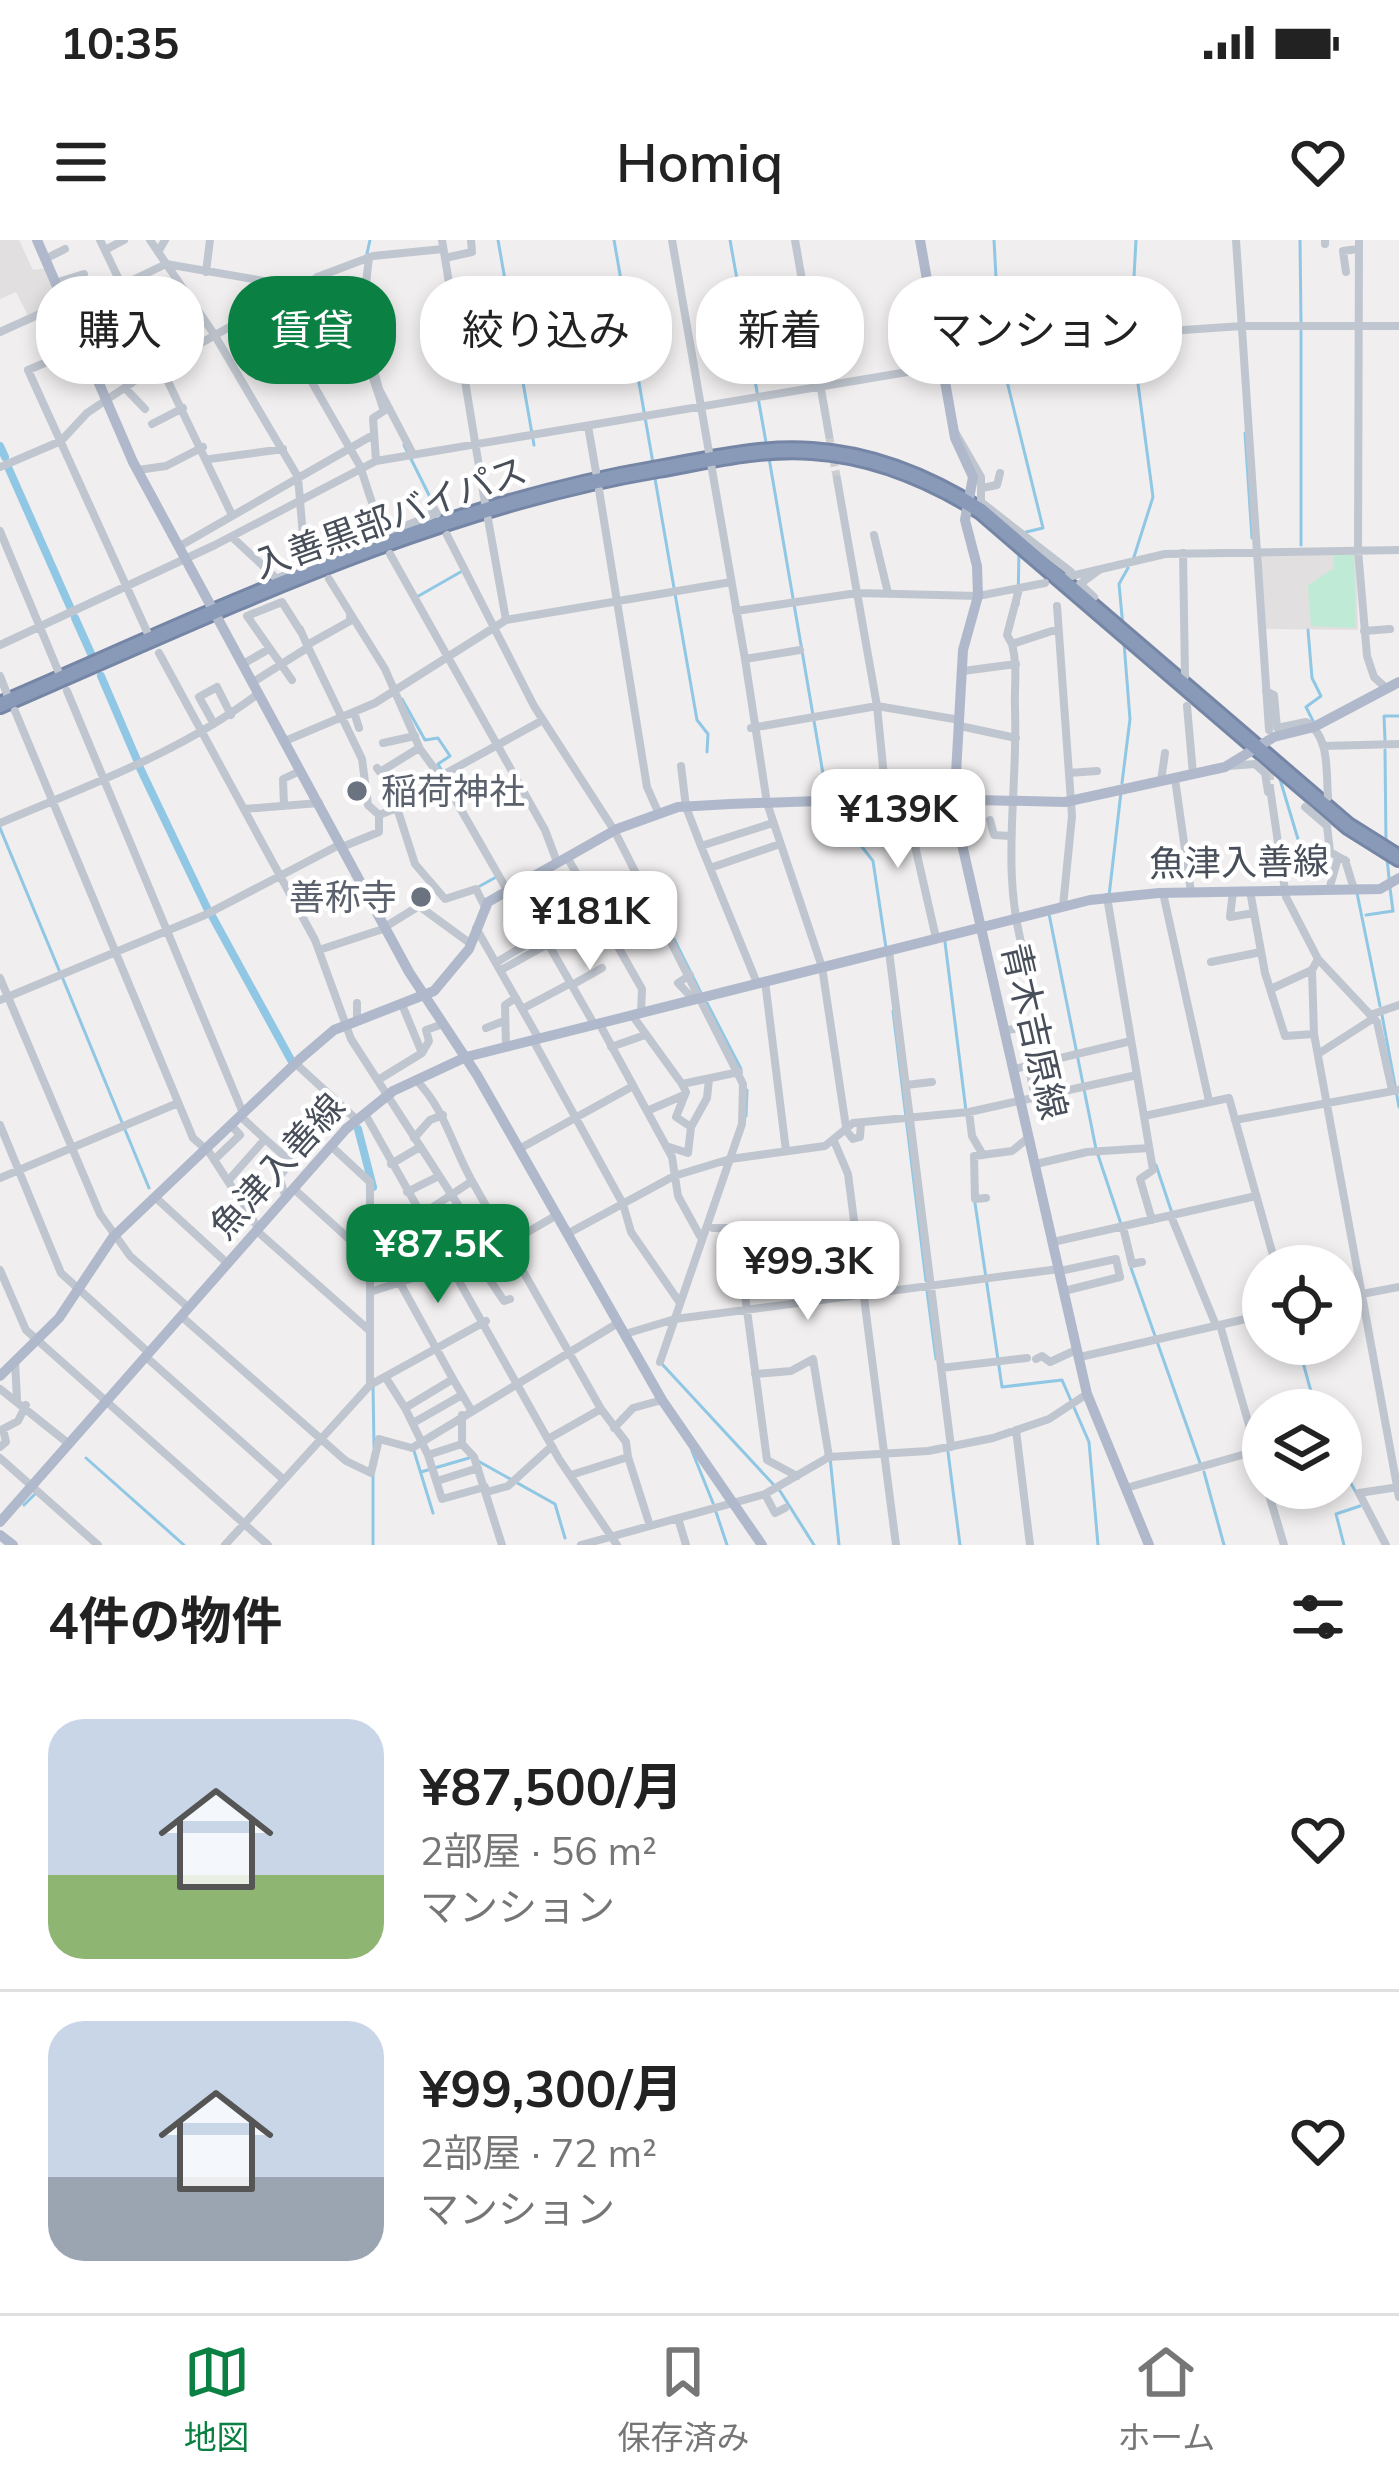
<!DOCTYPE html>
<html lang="ja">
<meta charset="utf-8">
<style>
body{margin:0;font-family:Mulish,"Noto Sans JP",sans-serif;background:#f2f2f2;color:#222;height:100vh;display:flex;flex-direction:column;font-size:45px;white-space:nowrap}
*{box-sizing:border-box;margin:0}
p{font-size:39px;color:#767676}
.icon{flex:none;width:66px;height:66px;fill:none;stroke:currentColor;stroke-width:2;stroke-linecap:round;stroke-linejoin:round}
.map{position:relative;height:1305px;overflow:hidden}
.sheet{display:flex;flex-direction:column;background:#fff;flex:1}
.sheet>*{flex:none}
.top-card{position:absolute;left:36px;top:36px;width:1329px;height:108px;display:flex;gap:24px}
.controls{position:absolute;left:1242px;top:1005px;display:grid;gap:24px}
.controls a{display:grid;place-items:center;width:120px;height:120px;border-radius:50%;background:#fff;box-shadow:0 6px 18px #0003;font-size:60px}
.price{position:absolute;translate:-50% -102px;padding:0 27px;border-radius:24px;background:#fff;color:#222;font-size:39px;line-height:78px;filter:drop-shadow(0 3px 6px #0008)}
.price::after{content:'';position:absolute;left:50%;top:72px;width:36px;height:27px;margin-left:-18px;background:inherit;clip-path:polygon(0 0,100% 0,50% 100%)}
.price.selected{background:#0b8043;color:#fff}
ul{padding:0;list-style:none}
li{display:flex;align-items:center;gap:36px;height:300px;padding:0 48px}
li+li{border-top:3px solid #e0e0e0}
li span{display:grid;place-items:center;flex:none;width:336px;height:240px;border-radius:36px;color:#555}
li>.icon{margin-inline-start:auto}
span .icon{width:144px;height:144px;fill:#fffc;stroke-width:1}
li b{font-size:51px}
h2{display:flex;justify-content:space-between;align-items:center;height:144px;padding:0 48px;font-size:51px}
.tag{padding:0 42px;border-radius:48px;background:#fff;box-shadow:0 6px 18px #0003;font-size:42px;line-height:108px}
.tag.selected{background:#0b8043;color:#fff}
.status{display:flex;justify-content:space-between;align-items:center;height:84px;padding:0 60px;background:#fff;direction:ltr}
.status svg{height:33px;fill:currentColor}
header{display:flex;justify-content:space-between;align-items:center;height:156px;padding:0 48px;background:#fff;font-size:54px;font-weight:600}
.tabs{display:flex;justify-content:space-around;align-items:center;height:168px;border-top:3px solid #e0e0e0;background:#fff;font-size:33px;color:#767676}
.tabs a{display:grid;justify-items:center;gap:6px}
.tabs .selected{color:#0b8043}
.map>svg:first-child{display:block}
.education{fill:#e1dfdf}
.green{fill:#bfebd6}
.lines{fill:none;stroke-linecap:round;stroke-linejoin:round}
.stream{stroke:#90c7e4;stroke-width:3}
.river{stroke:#90c7e4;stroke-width:8}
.minor-tunnel{stroke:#ceced0;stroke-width:8;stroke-dasharray:8 4;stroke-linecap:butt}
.highway-casing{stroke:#7585a5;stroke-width:20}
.minor{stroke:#c0c6cf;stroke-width:8}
.major{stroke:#b0b9cb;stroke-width:10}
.highway{stroke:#899ab9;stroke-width:14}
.worship-dot{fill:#6b7280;stroke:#fff;stroke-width:4.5}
.labels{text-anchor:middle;stroke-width:9;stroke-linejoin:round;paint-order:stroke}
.street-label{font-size:36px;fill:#484f5a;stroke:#fff}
.worship-label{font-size:36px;fill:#5b616d;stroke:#fff;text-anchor:start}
</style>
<div class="status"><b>10:35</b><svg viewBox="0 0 49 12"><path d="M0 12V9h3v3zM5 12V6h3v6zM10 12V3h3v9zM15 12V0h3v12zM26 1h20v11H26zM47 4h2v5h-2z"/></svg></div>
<header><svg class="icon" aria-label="menu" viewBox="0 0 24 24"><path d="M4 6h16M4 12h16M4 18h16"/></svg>Homiq<svg class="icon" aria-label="heart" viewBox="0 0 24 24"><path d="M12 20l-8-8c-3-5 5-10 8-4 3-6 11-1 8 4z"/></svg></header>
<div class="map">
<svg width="1399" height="1305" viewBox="0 0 1399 1305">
<rect width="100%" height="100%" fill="#f0eeee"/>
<path class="education" d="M0 0H19L33 30 46 28 60 61 28 76 16 52 0 59Z
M1260 311 1356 313 1358 390 1266 389Z"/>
<path class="green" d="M1334 314 1354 315 1356 388 1311 386 1308 345 1333 329Z"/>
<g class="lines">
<path class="stream" d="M498 0 534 205
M614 0 653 223
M730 0 767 208
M994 0 1000 112
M1300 0 1301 82
M366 18 370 0
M1301 91V305
M1002 121 1043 288 1026 292
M1245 193 1252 298
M404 205 432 261
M769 218 827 557
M654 233 697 480 708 494 707 512
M1133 320 1153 257 1131 91 1136 0
M415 358 464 330
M1018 365 1019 310
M1123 387 1119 344 1128 328
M1308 390 1312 438 1321 456 1306 467 1313 481
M402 459 425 500 438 498 450 516 438 524 450 545
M1385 500 1384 476H1399
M1385 510 1386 602
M1279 536 1304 619 1328 636
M1122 543 1130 479 1124 403
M830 566 873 621 886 708
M0 588 59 730
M1387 618 1389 638
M480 646 498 636
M1357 653 1380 766
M1109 656 1121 552
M1049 674 1096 909 1121 984
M1366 675 1393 671 1390 648
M674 699 702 755
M945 702 966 871
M63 739 149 948
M707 763 741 829
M893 771 926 1041
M1382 775 1399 867
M746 876 747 850
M1156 925 1172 973
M975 963 1002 1147 1062 1140 1089 1202 1098 1305
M1131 1028 1200 1223
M927 1051 936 1119
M1298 1104 1316 1170
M662 1124 773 1244
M373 1145 374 1207
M414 1211 433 1273
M692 1211 713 1263
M948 1212 960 1305
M830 1217 839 1305
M86 1218 184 1305
M478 1221 555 1264 565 1298
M1341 1226 1357 1254
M421 1232 469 1218
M1204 1232 1224 1305
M780 1251 814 1305
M24 1265 36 1253
M716 1272 727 1305
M373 1305V1235
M1344 1305 1336 1274 1360 1266"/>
<path class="river" d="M0 206 5 217
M8 227 71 369
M75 378 93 418
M101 436 137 520
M140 528 207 668
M212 676 291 820
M358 889 373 947"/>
<path class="minor-tunnel" d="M829 195 837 239
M1269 496 1270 547"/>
<defs>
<path id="highway" d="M0 465C214 373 427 268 658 229 709 220 760 207 812 211 874 215 929 238 981 271L1348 586 1399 618"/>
</defs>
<use href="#highway" class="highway-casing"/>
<path class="minor" d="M100 0 232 275
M150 0 214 94 298 237 303 296 319 325
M442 0 485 263
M672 0 745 419 767 563 822 727 846 887
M795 0 829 195
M1236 0 1269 490
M1359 0 1358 310 1367 416 1374 437 1386 448
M1325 4V0
M105 10 124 0
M158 12 165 0
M445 18 472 12 471 0
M45 19 65 9
M206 32 210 0
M1346 32 1343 11 1358 9
M317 37 362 105
M262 41 267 64 360 226 376 275
M55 43 84 34
M68 71 166 24 299 47
M0 92 64 63
M367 105 363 70 369 17
M83 107 28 130 149 396
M125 148 145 169
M152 184 183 168
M588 186 596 232
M955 192 981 237V262L1071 332
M210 219 283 209
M376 221 373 178 384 171 362 105H367L379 149 413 214
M0 227 61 201 87 173 139 138 320 36 373 16 443 9
M138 230 166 226 203 207
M837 239 877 466 887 567
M982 248 997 245 1000 233
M599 250 647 547 659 574
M488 279 506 380
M0 291 59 433
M447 295 534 466 614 590 743 844 742 884 660 1122
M874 295 888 353
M232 297 277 339 313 324 310 318
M180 306 373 195
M1183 313 1185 436
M339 314 380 295 375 275 387 293 433 275 430 261 437 274
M390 314 545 590 557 622
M1067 337 1165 314 1399 310
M329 339 385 429 420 509 448 547 507 650
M1094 357 1080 344 1099 330
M1057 366 1072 576 1063 666
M736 371 857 353 978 356 1045 343
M300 389 307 405 350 381V376
M1364 391 1390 389
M1012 404 1007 395 1019 349
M0 405 215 305 376 221 1140 93 1242 86H1399
M307 405 362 519 368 565 379 575 397 568 415 624 445 659 476 649 485 667
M159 413 315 700 351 799 460 968 469 1003 480 1017
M745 419 800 410
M243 424 269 409
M963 431 1016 424
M0 436 7 454
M292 440 247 376 282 362 301 392
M253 442 307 408
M67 451 243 873
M1266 451 1274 455 1277 488 1306 482C1330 496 1326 532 1328 557
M1187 466 1193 534
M15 471 193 898 209 912 259 989
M354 472 359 488
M214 484 199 457 217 447 231 475
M960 486 1016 498
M751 488 877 466 960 480
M285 501 375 463 506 380 731 342
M383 503 415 496
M1323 506 1399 504
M681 526 686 567 701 606 773 583
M1228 526 1255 524 1265 533 1268 552
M377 528 380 532 419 508
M1069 533 1097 531
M1175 539 1191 652
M1161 541 1165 513
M1270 548 1286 657 1318 719 1377 782 1392 850
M886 551 906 549
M284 566 283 539 300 531
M1305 567 1327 586 1330 612 1346 621
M397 568 441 536 543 480
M244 569 319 563
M915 569 910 584 936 698
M990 580 994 595 1010 596
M0 583C89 545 182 512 259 453
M701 606 710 628 780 604
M342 607 379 592V575
M567 617 642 749 641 773
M1345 620 1354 649
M710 628 757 743
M515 646 594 784
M1329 650 1338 618
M1233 651 1230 677 1254 673
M1250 651 1265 733 1285 796 1314 794
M1163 653 1209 861
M1107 657 1153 930 1140 939 1152 980
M476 688 539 799
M319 710 380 690 419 666 471 704
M889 711 951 1207
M1318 719 1312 730 1314 794 1399 1257
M1026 721C999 633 1018 559 1015 469 1014 446 1018 427 1012 404L1058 389
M497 722 542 695
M1211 722 1261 712
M501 730 645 650
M690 735 678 743 693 759
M0 738 100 974 130 1016 189 1068
M765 741 786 911
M572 745 602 728
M1273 748 1312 730
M0 760 205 675 341 604
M357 763V781
M522 769 571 743
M632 775 682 844
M1370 775 1399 765
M599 783 672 917 678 956 700 996
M486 788 504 781
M1006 790 1037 786
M533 800 623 964 631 992 680 1063
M506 807 505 765 516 758
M611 807 645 795
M422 813 429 801 426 790 443 784
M1318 814 1374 778
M295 823 356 879
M1028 825 1035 856
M1014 829 1131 801
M378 840 422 813 403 767
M416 840C445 869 452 906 472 941L421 975
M906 845 932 842
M647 871 684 855
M969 872 972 896 983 915
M365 874 559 1219 617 1305
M1144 876 1229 858 1276 1026
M1235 880 1399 850
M0 885 61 1033 149 1113
M691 887 707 858 709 839
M845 889 853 899 860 897 861 883
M414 898 430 880 443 875
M265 899 291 922 279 937 286 958
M834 901 848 934 896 1305
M666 906 688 913 691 887 676 877 686 852 682 844 739 832
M519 909 633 846
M214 920 240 895 231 885
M391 924 420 907
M1036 924 1087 912 1149 908
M0 938 178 863
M228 941 265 899 240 876
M472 941 601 1169
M294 949 370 1018V942L331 906
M407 952 439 936
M155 957 228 1024
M986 958 975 959 974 916 1012 911 1028 898
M1171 976 1215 1083
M1123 987 1132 1024 1142 1022
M713 988H736L767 1220 797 1236
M466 993 492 975
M567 994 674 936 730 919 825 906 853 883 969 872 1137 835
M1053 1002 1256 956
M370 1018V1052
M475 1018 504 1061 510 1059
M0 1030 26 1090 268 1305
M1060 1031 1116 1019 1120 1037 1064 1051
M400 1043 453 1139
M1341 1058 1399 1047
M181 1076 346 1221 371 1233 379 1199 412 1208 618 1083
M1220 1085 1263 1233
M370 1091V1052L493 1012 557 975
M625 1094 675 1079 1059 1029
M146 1117 283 1239
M1080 1117 1263 1075
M1036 1119 1042 1116 1050 1122 1076 1110
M15 1122 17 1159
M941 1128 1027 1118
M755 1134 791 1131 813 1119 829 1217
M386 1138 405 1168
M370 1145 486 1081
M0 1149 69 1204
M462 1175V1204L474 1217 502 1305
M413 1183 462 1155
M614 1188 633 1168 662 1160
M1016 1190 1030 1305
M548 1199 601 1169 626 1202 628 1217 571 1235
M462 1204 428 1215 442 1259 485 1247
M0 1207 6 1202 3 1189 18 1181 26 1165
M428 1215 405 1168 453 1139 470 1168
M628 1217 650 1286
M0 1218 98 1305
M437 1241 478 1228
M1126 1248 1263 1209
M1267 1248 1284 1305
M487 1252 508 1246 552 1206
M765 1254 775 1273 785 1268
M678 1278 686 1305
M225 1305 370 1145V1091L257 991
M581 1305 765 1254 829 1217 928 1211 993 1198 1049 1179 1087 1154
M1386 1305 1359 1253 1399 1247"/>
<path class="major" d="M37 0 133 222 409 732 477 835 662 1160 762 1305
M920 0 955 198 973 237 965 280 977 326 978 356 963 410 954 569 1087 1154 1149 1305
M0 1136 59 1078 113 997 300 819 334 790 434 751 469 709 488 662 617 589 678 567 730 564 847 560 905 570 936 559 1065 562 1225 527 1274 497 1314 487 1399 442
M0 1282 346 889 393 851 466 817 1090 660 1159 653 1380 649 1399 638
M0 1295 13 1305"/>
<use href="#highway" class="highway"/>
</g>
<g class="worship-dot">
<circle cx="357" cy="551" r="12"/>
<circle cx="421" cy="657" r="12"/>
</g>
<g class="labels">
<g class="street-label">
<text transform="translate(390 277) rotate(-20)" y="13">入善黒部バイパス</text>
<text transform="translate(1239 622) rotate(-1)" y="13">魚津入善線</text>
<text transform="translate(1035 791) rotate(77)" y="13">青木吉原線</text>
<text transform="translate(277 926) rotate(-48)" y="13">魚津入善線</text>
</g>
<g class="worship-label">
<text x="381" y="564">稲荷神社</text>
<text x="397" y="670" text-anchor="end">善称寺</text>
</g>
</g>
</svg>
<div class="controls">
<a><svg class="icon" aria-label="locate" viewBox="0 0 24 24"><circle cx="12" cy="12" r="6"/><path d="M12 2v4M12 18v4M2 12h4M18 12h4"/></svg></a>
<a><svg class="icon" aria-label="layers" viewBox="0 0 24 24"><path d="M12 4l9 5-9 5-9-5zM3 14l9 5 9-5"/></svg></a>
</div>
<b class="price" style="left:898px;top:631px">¥139K</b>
<b class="price" style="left:590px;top:733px">¥181K</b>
<b class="price selected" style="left:438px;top:1066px">¥87.5K</b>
<b class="price" style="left:808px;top:1083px">¥99.3K</b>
<div class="top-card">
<a class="tag">購入</a>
<a class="tag selected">賃貸</a>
<a class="tag">絞り込み</a>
<a class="tag">新着</a>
<a class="tag">マンション</a>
</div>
</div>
<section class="sheet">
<h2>4件の物件<svg class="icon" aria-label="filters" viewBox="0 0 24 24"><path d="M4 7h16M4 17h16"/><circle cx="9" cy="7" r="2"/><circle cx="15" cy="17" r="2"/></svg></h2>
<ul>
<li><span style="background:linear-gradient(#c9d6e8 65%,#8fb573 0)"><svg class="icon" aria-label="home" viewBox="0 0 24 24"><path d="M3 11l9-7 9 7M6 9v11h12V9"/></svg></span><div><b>¥87,500/月</b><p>2部屋 · 56 m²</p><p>マンション</p></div><svg class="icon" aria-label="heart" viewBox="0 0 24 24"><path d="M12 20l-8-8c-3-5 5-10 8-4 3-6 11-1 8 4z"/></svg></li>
<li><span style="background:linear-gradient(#c9d6e8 65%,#9aa5b1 0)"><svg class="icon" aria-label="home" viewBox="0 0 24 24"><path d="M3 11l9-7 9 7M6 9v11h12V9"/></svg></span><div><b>¥99,300/月</b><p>2部屋 · 72 m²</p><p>マンション</p></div><svg class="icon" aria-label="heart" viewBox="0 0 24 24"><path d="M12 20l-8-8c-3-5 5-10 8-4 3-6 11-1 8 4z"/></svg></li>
</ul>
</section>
<nav class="tabs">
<a class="selected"><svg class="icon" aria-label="map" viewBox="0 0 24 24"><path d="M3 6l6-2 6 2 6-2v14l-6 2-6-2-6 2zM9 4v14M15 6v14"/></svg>地図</a>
<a><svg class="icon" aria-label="saved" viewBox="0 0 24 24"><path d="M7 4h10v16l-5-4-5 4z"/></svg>保存済み</a>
<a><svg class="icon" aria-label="home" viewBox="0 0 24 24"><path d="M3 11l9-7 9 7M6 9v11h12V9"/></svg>ホーム</a>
</nav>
